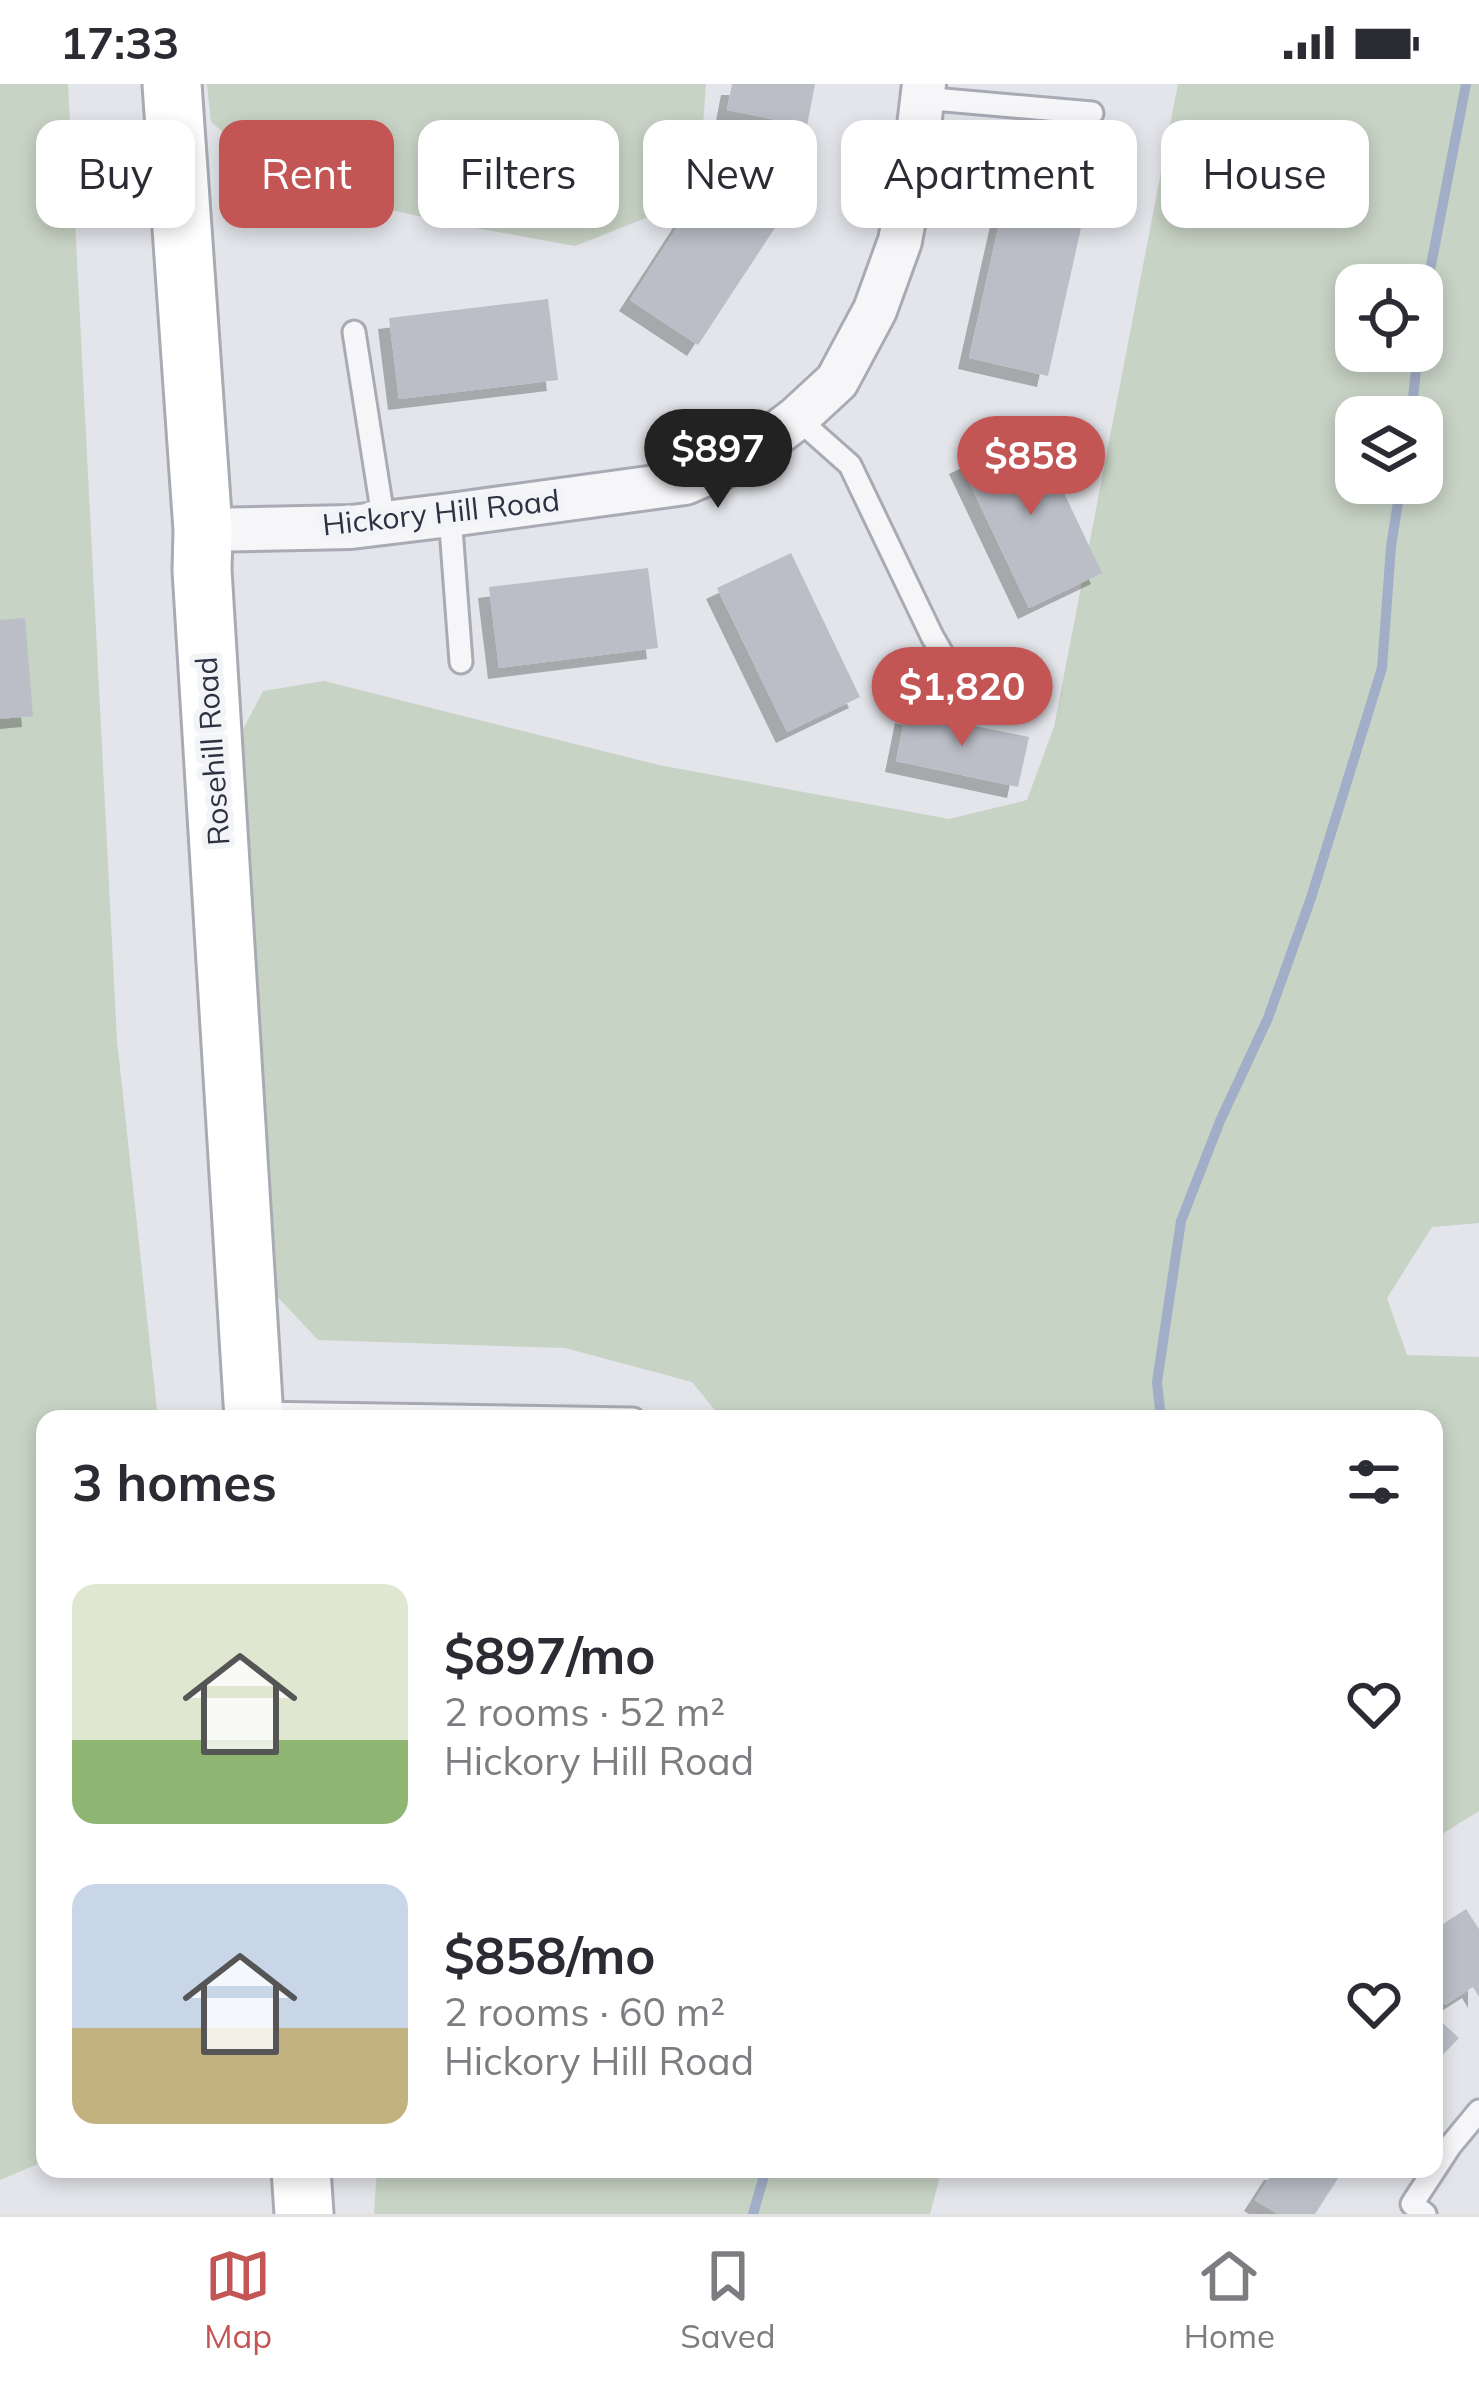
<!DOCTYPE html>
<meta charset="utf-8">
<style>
body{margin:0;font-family:Mulish,sans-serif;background:#f2f2f3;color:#2b2b33;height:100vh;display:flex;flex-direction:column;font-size:45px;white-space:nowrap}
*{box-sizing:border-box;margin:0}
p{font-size:39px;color:#7c7c81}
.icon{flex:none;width:66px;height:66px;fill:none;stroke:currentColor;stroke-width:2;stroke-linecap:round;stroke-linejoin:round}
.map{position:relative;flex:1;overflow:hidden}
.drawer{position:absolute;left:36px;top:1326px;width:1407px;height:768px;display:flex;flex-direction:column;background:#fff;border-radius:24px;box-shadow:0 6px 18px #0003}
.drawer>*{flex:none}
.top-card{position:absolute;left:36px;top:36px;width:1407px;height:108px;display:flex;gap:24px}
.tools{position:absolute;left:1335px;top:180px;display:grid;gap:24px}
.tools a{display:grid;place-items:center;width:108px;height:108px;border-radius:24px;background:#fff;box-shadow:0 6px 18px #0003;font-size:60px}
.price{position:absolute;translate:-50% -102px;padding:0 27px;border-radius:42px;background:#c35555;color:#fff;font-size:39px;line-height:78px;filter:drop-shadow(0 3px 6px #0008)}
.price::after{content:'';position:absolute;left:50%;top:72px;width:36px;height:27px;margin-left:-18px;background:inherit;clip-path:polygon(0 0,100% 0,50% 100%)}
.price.on{background:#222;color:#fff}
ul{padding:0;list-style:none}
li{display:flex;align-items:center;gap:36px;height:300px;padding:0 36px}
li span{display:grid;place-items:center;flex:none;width:336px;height:240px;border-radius:24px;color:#555}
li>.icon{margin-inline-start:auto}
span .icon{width:144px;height:144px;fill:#fffc;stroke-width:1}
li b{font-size:51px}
h2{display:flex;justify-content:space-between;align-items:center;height:144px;padding:0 36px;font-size:51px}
.tag{padding:0 42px;border-radius:24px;background:#fff;box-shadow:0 6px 18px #0003;font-size:42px;line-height:108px}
.tag.on{background:#c35555;color:#fff}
.status{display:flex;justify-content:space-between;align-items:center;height:84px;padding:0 60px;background:#fff;direction:ltr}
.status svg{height:33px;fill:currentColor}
.menu{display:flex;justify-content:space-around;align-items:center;height:168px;border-top:3px solid #e1e1e2;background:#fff;font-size:33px;color:#7c7c81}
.menu a{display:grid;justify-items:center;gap:6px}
.menu .on{color:#c35555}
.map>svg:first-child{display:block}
.green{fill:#c7d3c5;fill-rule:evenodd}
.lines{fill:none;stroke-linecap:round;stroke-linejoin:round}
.stream{stroke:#a2aec7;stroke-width:10}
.building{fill:#bbbec7;filter:url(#shadow)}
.lane-casing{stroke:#a9abb4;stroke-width:27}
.street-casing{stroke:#a9abb4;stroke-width:48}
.secondary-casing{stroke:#a9abb4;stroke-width:63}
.lane{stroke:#f6f6f9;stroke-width:21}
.street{stroke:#f6f6f9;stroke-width:42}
.secondary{stroke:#fff;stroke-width:57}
.labels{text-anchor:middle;stroke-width:12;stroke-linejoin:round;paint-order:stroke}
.street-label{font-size:30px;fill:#2d3141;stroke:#f3f4f8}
</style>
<div class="status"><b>17:33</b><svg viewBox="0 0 49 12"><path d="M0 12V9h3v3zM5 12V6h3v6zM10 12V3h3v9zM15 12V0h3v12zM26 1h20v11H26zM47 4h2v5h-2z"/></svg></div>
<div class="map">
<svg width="1479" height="2130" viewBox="0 0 1479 2130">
<defs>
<filter id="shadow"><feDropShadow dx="-11" dy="11" stdDeviation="0" flood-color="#0004"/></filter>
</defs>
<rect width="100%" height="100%" fill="#e3e5ea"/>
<path class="green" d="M0 0H68L117 956 158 1335H45V2077L0 2096Z
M207 0H706L703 41 651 132 575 162 459 141 288 103 211 38Z
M1178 0H1479V1139L1432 1143 1387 1214 1407 1271 1479 1273V1727L1434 1755V1335H722L692 1298 565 1264 318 1256 274 1209 236 659 263 607 324 597 659 681 949 735 1027 716 1054 643ZM1356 201H1422V267H1356ZM1356 333H1422V399H1356Z
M377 2085H942L930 2130H374Z"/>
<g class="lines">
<path class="stream" d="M1422 228 1466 0
M1411 333 1418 267
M1161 1335 1157 1298 1181 1137 1220 1037 1268 934 1311 814 1382 584 1391 463 1401 399
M753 2130 766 2085"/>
</g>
<path class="building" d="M732 0H815L807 42 727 26Z
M717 82 786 127 698 261 630 216Z
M1004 118 1083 135 1048 292 969 274Z
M548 215 558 296 399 315 389 234Z
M1033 344 1102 489 1029 524 960 379Z
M791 469 860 613 787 648 717 504Z
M648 484 658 564 499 584 489 503Z
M25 534 33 632 0 635V536Z
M906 628 1029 653 1018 703 896 677Z
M1466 1825 1479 1845V1913L1473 1903 1445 1921 1434 1904V1846Z
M1434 1931 1459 1954 1434 1980Z
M1275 2085H1344L1315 2130H1278L1255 2116Z"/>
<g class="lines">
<defs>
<path id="lane" d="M922 14 1092 29
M354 248 384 439
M797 334 850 381 933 554C938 561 943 574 950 580 972 599 1003 593 1028 586
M450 431 461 578
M255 1329 633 1335
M1425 2130 1412 2120 1450 2062 1479 2027"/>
<path id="street" d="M203 446 351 443 450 431 685 399 746 373 797 334 837 297 875 226 900 157 915 76 924 0"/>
<path id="secondary" d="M172 0 203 446 202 486 254 1335
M301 2085 304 2130"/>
</defs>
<use href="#lane" class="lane-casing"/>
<use href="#street" class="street-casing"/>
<use href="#secondary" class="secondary-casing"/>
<use href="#lane" class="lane"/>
<use href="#street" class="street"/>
<use href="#secondary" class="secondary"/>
</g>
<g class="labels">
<g class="street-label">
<text transform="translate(441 429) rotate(-6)" y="10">Hickory Hill Road</text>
<text transform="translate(213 667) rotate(-94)" y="10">Rosehill Road</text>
</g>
</g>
</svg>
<div class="tools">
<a><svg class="icon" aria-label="locate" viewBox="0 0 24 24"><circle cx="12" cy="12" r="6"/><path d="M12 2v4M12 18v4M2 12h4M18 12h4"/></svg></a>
<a><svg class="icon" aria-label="layers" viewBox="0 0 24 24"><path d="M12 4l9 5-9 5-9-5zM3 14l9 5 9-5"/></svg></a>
</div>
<b class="price on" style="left:718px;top:427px">$897</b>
<b class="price" style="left:1031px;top:434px">$858</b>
<b class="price" style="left:962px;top:665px">$1,820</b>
<div class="top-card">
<a class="tag">Buy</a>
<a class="tag on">Rent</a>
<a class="tag">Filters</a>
<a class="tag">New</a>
<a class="tag">Apartment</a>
<a class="tag">House</a>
</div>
<section class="drawer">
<h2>3 homes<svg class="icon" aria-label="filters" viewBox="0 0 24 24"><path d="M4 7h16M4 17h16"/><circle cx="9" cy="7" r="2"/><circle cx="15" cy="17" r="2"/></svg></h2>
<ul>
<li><span style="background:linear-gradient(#dfe7d0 65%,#8fb573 0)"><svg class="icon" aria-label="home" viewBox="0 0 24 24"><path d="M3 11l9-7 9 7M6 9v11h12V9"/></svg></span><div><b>$897/mo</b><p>2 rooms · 52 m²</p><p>Hickory Hill Road</p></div><svg class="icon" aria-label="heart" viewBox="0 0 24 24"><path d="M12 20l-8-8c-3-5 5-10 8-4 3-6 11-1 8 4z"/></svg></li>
<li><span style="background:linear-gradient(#c9d6e8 60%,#c2b280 0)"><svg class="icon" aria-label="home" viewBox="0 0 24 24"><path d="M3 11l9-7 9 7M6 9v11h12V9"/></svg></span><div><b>$858/mo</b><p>2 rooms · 60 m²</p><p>Hickory Hill Road</p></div><svg class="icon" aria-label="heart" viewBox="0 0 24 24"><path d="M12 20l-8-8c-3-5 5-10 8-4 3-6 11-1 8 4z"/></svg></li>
</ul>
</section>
</div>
<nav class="menu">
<a class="on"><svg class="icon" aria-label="map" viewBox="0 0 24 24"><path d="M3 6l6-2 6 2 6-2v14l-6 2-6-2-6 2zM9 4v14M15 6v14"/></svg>Map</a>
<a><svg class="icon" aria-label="saved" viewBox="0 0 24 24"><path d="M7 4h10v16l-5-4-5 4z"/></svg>Saved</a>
<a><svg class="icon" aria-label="home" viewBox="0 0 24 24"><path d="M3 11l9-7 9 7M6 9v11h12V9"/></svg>Home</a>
</nav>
